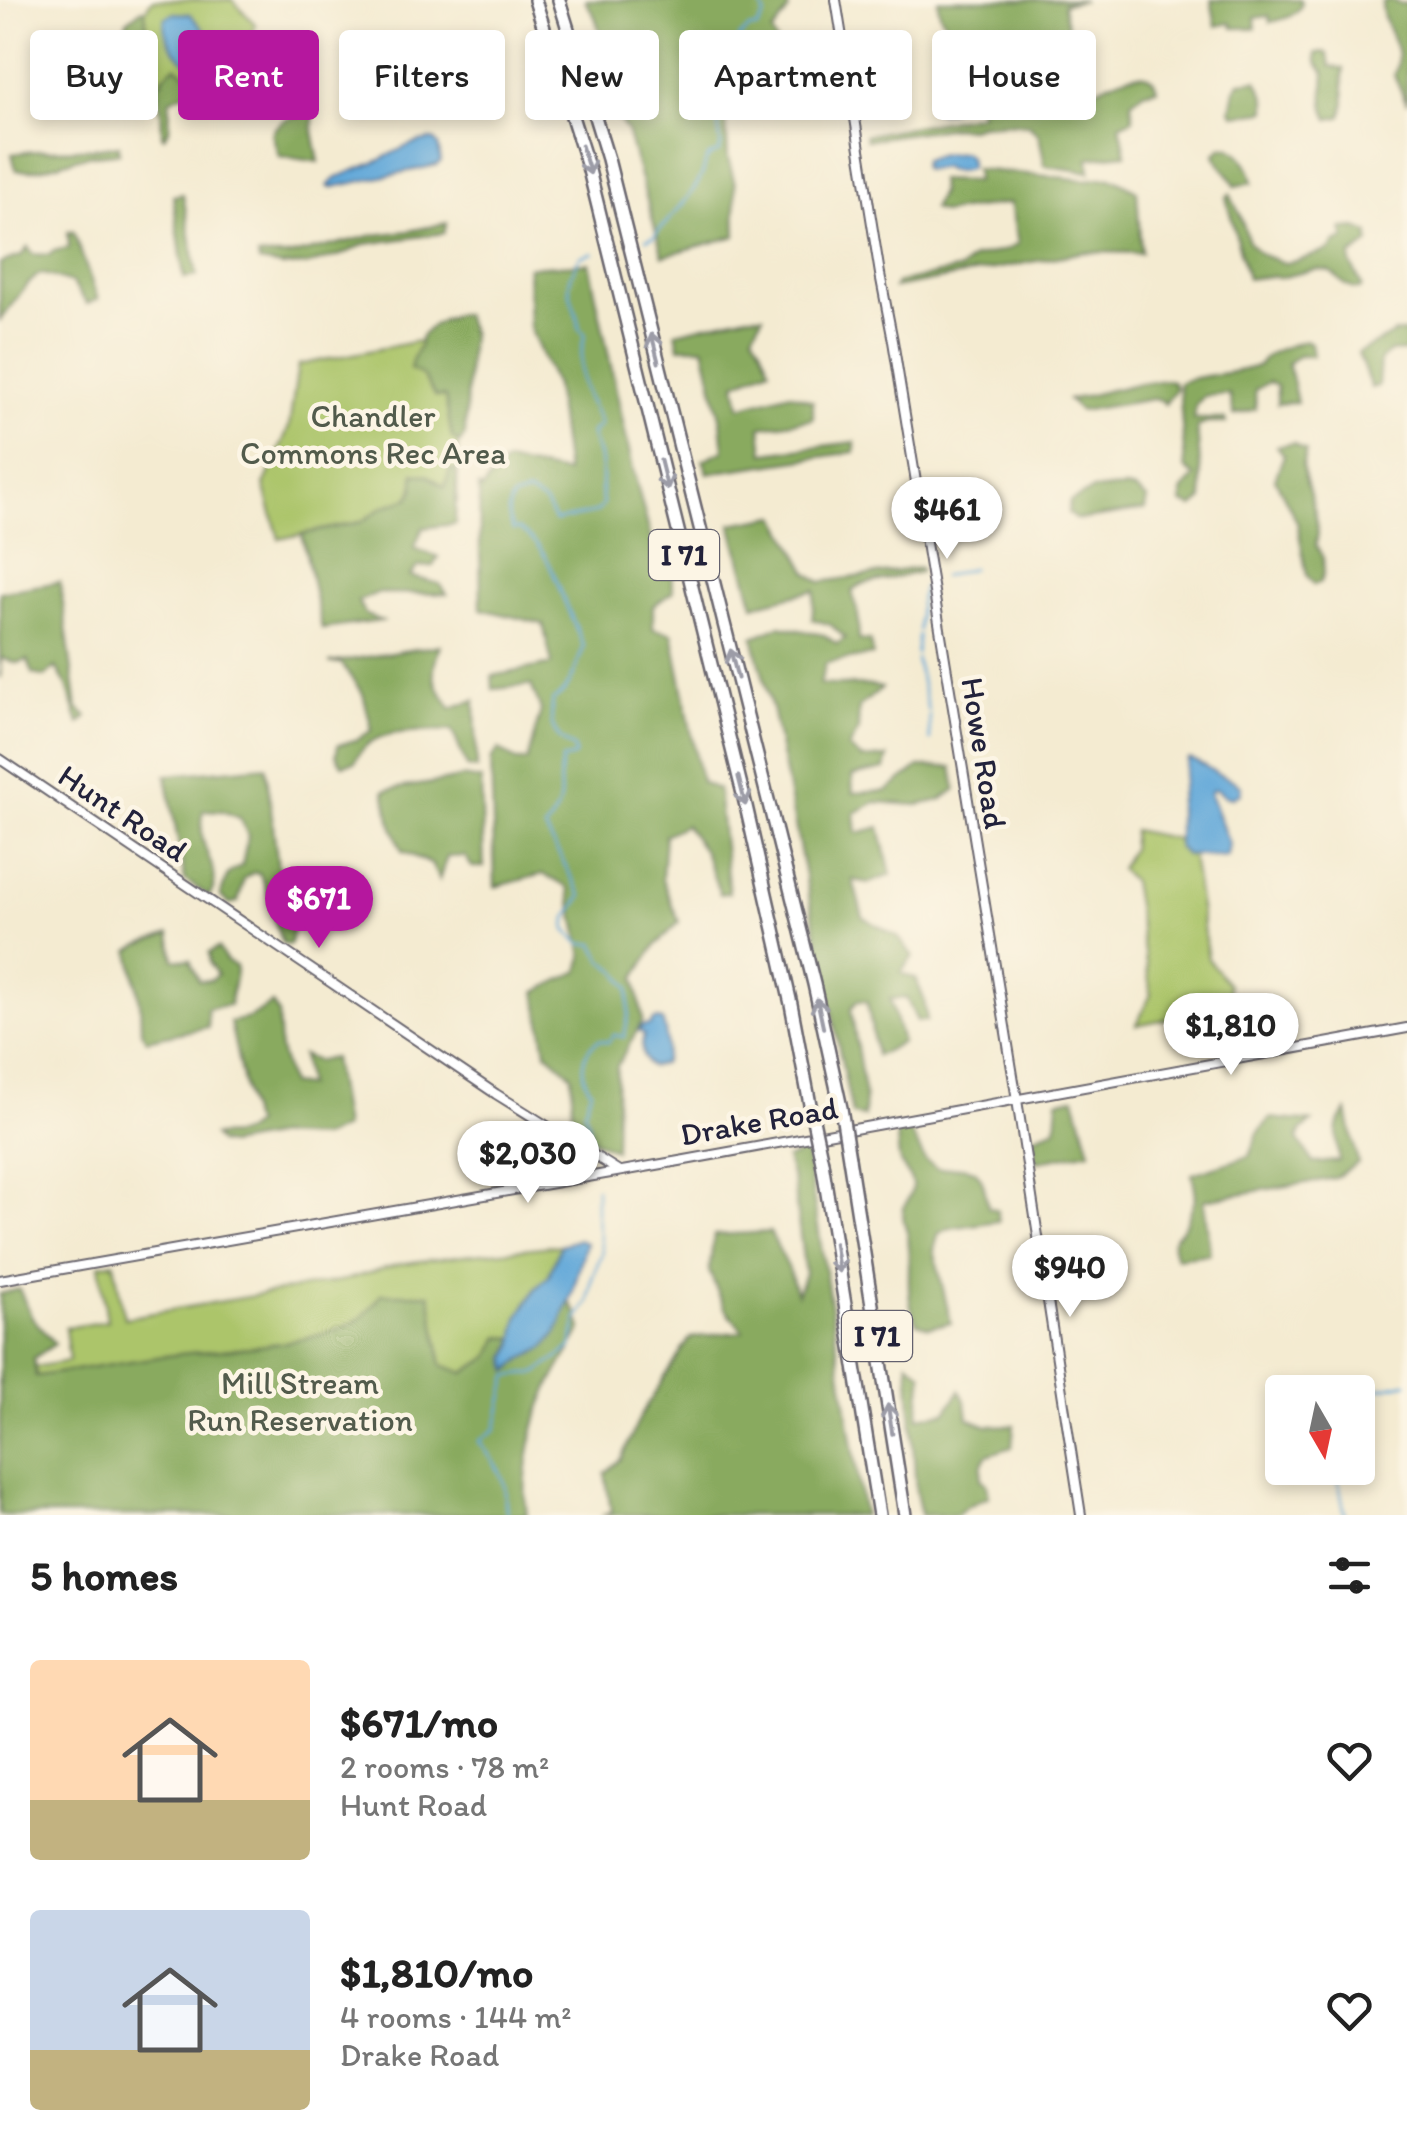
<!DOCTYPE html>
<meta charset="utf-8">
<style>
body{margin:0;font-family:Itim,sans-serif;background:#f2f2f2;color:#222;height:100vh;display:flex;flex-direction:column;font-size:38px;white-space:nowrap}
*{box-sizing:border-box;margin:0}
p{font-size:32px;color:#767676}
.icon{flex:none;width:55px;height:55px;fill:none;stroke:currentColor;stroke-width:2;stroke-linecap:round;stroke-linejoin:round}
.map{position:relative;height:1515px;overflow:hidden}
.side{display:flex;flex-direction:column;background:#fff;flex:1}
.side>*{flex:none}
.guide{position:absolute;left:30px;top:30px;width:1348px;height:90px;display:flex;gap:20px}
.needle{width:65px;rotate:171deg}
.tools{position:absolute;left:1265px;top:1375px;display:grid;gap:20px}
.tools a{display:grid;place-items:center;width:110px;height:110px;border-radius:10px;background:#fff;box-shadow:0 5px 15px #0003;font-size:50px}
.price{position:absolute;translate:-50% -85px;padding:0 22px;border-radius:35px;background:#fff;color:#222;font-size:32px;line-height:65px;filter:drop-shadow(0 2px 5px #0008)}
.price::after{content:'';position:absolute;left:50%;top:60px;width:30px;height:22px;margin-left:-15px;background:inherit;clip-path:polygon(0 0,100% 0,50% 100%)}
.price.active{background:#b5179e;color:#fff}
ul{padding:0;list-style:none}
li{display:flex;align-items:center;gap:30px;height:250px;padding:0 30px}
li span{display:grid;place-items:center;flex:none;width:280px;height:200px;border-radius:10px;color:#555}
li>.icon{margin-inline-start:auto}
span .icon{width:120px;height:120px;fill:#fffc;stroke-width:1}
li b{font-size:42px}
h2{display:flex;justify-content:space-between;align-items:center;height:120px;padding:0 30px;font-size:42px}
.tag{padding:0 35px;border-radius:10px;background:#fff;box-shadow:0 5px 15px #0003;font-size:35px;line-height:90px}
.tag.active{background:#b5179e;color:#fff}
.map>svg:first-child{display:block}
.green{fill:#acc56b;stroke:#677453;stroke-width:2.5}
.forest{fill:#89aa5f;stroke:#56664d;stroke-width:2.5}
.water{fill:#63a9d9;stroke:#42668a;stroke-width:2.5}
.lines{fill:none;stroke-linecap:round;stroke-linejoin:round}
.stream{stroke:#63a9d9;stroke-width:2.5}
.tertiary-casing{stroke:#6c6870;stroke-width:12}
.motorway-casing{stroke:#6c6870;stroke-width:16}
.tertiary{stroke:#fff;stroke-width:8}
.motorway{stroke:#fff;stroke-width:11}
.motorway-bridge-casing{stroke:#6c6870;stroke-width:16;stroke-linecap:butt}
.motorway-bridge{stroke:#fff;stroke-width:11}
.oneway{stroke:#9c9ca7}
.labels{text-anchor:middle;stroke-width:9;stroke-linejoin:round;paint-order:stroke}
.shield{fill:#fcf5e5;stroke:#63616e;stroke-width:2.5}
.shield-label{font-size:30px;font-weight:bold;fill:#22223b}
.park-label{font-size:32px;fill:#525b4c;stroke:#fcf5e5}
.street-label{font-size:32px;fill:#22223b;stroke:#fcf5e5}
</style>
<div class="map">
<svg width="1407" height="1515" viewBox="0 0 1407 1515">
<rect width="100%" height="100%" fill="#fcf5e5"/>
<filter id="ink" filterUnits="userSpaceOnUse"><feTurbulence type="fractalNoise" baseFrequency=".01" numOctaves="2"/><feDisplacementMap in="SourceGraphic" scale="20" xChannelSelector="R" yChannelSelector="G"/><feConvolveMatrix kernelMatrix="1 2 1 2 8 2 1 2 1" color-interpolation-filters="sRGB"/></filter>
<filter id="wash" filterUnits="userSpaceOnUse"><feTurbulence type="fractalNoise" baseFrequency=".0048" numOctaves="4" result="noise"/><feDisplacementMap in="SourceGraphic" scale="40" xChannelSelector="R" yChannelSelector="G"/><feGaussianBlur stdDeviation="2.25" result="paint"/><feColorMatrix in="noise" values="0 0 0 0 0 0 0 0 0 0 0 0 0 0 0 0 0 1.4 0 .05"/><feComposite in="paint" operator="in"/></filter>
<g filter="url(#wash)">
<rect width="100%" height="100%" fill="#f4ebd1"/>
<path class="green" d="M152 0H232L256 25 252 33 255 57 247 72 158 85 134 63 114 52Z
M459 333 457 502 279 539 264 485 289 427 298 365Z
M1133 830 1177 839 1178 847 1186 855 1192 856 1208 959 1228 984 1231 1006 1136 1025 1151 994 1132 881 1120 869 1131 849Z
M561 1245 548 1277 536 1288 518 1318 515 1338H500L489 1357 465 1373 0 1515V1373L69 1361 65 1328 107 1321 99 1265 114 1262 124 1318 345 1280 399 1264 463 1255Z"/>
<path class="forest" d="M585 0H785L789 10 772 33 784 57 777 65 755 47 725 104 728 158 735 184 736 236 663 256 627 131 608 104 621 95 595 17Z
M938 0H1084L1063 4 1081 98C1097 88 1151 56 1157 89L1143 92 1131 102 1133 119 1120 125 1126 154 1089 158 1090 172 1045 166 1039 135 1029 125 1009 123 980 125 970 128 953 127 866 140 865 135 980 114 977 87 967 72 958 71C956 60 956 48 954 37 950 22 938 22 938 0Z
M1211 0H1301L1302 4C1295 17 1284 19 1270 22L1269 16 1255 18 1256 28H1233L1231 23 1216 26Z
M1391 0 1401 4 1407 3V104L1394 75C1407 43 1381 31 1382 2Z
M142 9 145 10C146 20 148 32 145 41 141 51 136 52 138 63H135L114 52 111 44 124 32 127 21Z
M1324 52 1328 54 1330 66 1344 69C1340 87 1350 96 1341 117L1329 119C1321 102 1324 90 1325 73 1319 66 1315 62 1316 53Z
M175 66 185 73 197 75 201 79 200 85 170 100 169 130 164 137 162 136 161 112 157 88 164 76Z
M1257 80 1266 98V111L1235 115 1231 110 1235 89 1240 82Z
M313 115V131L319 162 279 156 272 134C278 118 297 115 313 115Z
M119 145V153C106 154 92 154 79 158 58 163 38 173 16 170L12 154C48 147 83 152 119 145Z
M1229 147C1243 154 1250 166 1253 182L1235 186C1230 172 1218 167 1215 154L1221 148Z
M975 169 1087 180C1118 175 1112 178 1137 191L1141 253 1084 252 894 288 896 283 961 269 973 258 1006 250 1018 244 1010 203 942 213 932 209 940 192 939 180 976 181Z
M183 194 197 276 184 278 173 196Z
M1230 194 1240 215 1249 242 1258 252 1265 256 1284 263 1296 261 1330 250 1335 243 1345 239 1342 229 1357 228 1369 233V243L1351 256V264L1362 286 1360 289H1354L1344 284 1330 271 1317 269 1279 278 1272 276 1247 279 1226 197Z
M447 223 444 233 365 244 344 254 307 265 283 266 259 262 258 256H288L374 235 409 231Z
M73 231 98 299 87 304 72 283C60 281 52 274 39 274L26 286 0 320V263L21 256 28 247 32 254 50 255 53 251 69 248 68 232Z
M589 263 633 469 652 542 672 564 673 592 653 606V629L672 633 701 782 718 789 729 893 720 894 704 851 685 825 665 835 662 879 679 922 655 946 635 978 643 1020 617 1066 615 1150 572 1130V1075L546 1052 536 992 579 971 583 956 568 888 543 874 495 887 491 760 499 749 516 761H527L541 710 531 685 493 689 492 676 552 664 543 624 481 609 479 487 483 489 495 471 506 462 566 473 555 386 530 328 528 267Z
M456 314 464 315 471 335 468 364 465 435 460 443 452 438 445 397 435 396 422 375 410 369 413 358 419 347 421 336 433 325Z
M747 315H763L753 334 761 347 770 368 736 383 740 407 790 393 813 401V419L761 427 764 453 855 442V452L708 473 703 460 724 450 721 422 704 347H679L676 332Z
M1407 332V351L1390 352 1380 360 1378 386 1371 388 1358 353 1395 333Z
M1306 340 1311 343 1313 356H1298L1288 363 1297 402 1277 404V386L1269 382 1255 390 1256 409 1234 415 1229 394 1204 396 1196 405 1194 419H1225L1226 423H1207L1197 427 1203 499 1193 507 1182 503V491L1195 477 1185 468 1179 383C1203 372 1234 376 1259 365 1266 350 1291 346 1306 340Z
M1166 380 1172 381 1176 388 1165 404 1161 400 1153 399 1080 411 1068 400 1136 384Z
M1293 443 1306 451 1302 466 1316 516 1318 533 1316 545 1323 558 1324 573 1321 582 1314 585 1307 576 1297 522 1275 479 1284 455 1277 446Z
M450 469 457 471 455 524 423 528 414 548 438 557 433 566 418 567 410 576 440 584 447 594 377 593 358 601 366 615 381 621 322 629 302 534 361 522 383 507 409 498 414 489V473L429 476 445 487Z
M1126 488 1136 490 1147 499 1145 510 1085 519H1075L1068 513 1070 502 1093 490Z
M777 516 808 573 821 582 919 568 920 572 860 585 852 591 858 614 859 640 870 641 873 655 826 663 820 684C840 687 863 682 882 688L859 707 858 731 849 748 862 759 888 757 885 769 852 776 853 793 887 791 919 767H952L956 789 941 800 918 805 876 802 855 813 857 833 880 827 891 875 869 883 853 880 863 917 898 937 913 956 901 973 916 979 924 999 927 1021H917L906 998 890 999 902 1042 876 1056 867 1001H857L851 1009 865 1097 864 1117 852 1115 773 713 753 637 780 626 824 635 837 644 845 638 831 625 812 619 815 590 754 605 731 524Z
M60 582 77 708 87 717 79 724 67 686 56 667 45 677 33 674 28 660 17 663 1 658 0 679V592Z
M440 645C428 681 434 679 451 708L475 700 477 769 467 767 452 730C418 734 370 724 355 762L342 765 336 755 338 745 358 739 372 730 363 694 341 663H329Z
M266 766 278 867 293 872 300 888 292 898 293 928 290 944 287 945 282 943C273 920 271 894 259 873H252L244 879 238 902 229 904 220 896 228 874 242 865 248 836 240 818 222 811 203 810C203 818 201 827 202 835 204 855 224 877 209 896L185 880 166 775Z
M462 777 481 780 484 867H472L465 856 447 857 439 880 431 864 402 851 390 820 384 791C411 784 435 785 462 777Z
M170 934 174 959 190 960 199 981 211 980 217 975 210 963 209 953 218 948 227 962 236 966C237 980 230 991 230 1005L207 1008 208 1027 146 1040 141 1031 140 1002 130 951 139 945Z
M272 1004 278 1013 280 1050 290 1084 307 1086 302 1055 317 1061 333 1058 344 1128 322 1138 278 1136 228 1145 218 1143 213 1136C229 1136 244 1137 254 1124L251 1120 230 1022 249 1018Z
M1075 1097 1090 1151 1036 1162 1033 1137 1056 1128 1058 1100Z
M1347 1111 1358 1163 1335 1178 1204 1200 1210 1254 1176 1258C1167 1234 1178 1239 1186 1222 1188 1218 1194 1203 1195 1199 1197 1192 1193 1181 1192 1174L1249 1156 1258 1133 1271 1118 1312 1122 1302 1130 1298 1139 1313 1163 1339 1161C1338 1143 1332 1125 1347 1111Z
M909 1129 925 1160 938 1169C977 1163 982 1168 988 1207L997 1210 999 1221 950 1228 939 1233 934 1250 951 1323 929 1327 917 1323C903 1298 912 1265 908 1237 907 1230 903 1222 903 1214 903 1203 913 1196 912 1185 911 1176 906 1172 901 1165 897 1156 898 1143 897 1134L898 1131Z
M806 1151 864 1515H604L611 1511 605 1473 621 1459 642 1413 690 1338 743 1331 724 1307 709 1271 714 1235 770 1232 788 1267 797 1294 805 1274 793 1182 786 1159Z
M19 1289 32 1317 55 1344 34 1358 36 1376C82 1369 127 1361 173 1355 231 1348 293 1347 348 1325 361 1320 374 1306 381 1294H430L442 1365 464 1373 489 1357 500 1337 515 1338 507 1358C547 1361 557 1333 569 1301L577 1313 582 1329C569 1353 550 1381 541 1406 530 1438 522 1482 527 1515H0V1294Z
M908 1362 923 1374 918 1417 946 1412 960 1390 966 1403 968 1418 988 1426 1014 1425 1012 1447 987 1455 982 1464 981 1479 987 1484 989 1496 966 1507 956 1515H921L916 1492Z"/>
<path class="water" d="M174 13 190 14 208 35H229L235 37 238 42 237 56 234 60C222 62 204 69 192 65 176 59 161 34 165 18Z
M962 85 965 88 968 100C956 109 940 118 928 108 928 94 949 88 962 85Z
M429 140H434L438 145 441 161 437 165 330 188 328 186C339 173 361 169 378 161 396 152 409 143 429 140Z
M962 152C970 155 970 159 970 167 963 172 950 173 943 167L925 170 922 167 923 160 940 154Z
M1188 759C1201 761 1208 769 1218 774 1227 778 1233 779 1241 786L1240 793 1231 798 1224 796 1217 789 1212 790 1210 794 1229 844 1227 857 1186 855 1178 847V805Z
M658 1019 662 1021C667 1031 668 1053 663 1064L651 1067C640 1057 641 1046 644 1034L639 1031 642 1026 650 1025 653 1020Z
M579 1239 586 1243 572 1294 556 1334 543 1349 522 1359 509 1371 507 1358 513 1347 518 1318 536 1288 548 1277 561 1245Z"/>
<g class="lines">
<path class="stream" d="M646 239 653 237C670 218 689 200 701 177 708 163 700 159 719 152L721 145C717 119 712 96 730 74 733 69 739 67 740 62 742 55 738 44 739 37L750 28H757L765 15 760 0
M942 577 972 568
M918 630 920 601 924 586
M916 654 918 635
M916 659 928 711
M929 715 930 740
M591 1143 588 1123 584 1111 591 1090C578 1074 581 1051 599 1040L608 1042 614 1035 624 1037 629 1013V988L617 971 603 961 594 944H581L566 930 567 918 582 896 545 829C571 795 554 793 562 760L575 756 574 748C551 736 549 724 553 700 572 690 576 665 584 647 578 632 571 617 565 602 553 573 547 546 518 529L513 530C507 518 506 510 513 498L528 493 545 503 555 521 597 512 603 504C599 489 604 474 600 459 597 450 593 443 591 433L600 425C597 413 590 405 586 394 579 377 580 352 585 334 575 324 581 333 578 320 569 288 563 288 580 257L593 253
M1358 1393 1407 1383
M1337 1473 1345 1515
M508 1515C504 1505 506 1499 505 1489 503 1472 489 1455 479 1441L496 1429 508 1376 537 1373 572 1347 577 1319 588 1302 592 1278 602 1253 596 1211V1188"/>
</g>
</g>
<g filter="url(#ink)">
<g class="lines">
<defs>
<path id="tertiary" d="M836 0 880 274 893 341 1017 1100 1081 1515
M0 759 496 1094 619 1171
M0 1280 685 1160 1407 1028"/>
<path id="motorway" d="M535 0 589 170 746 806 791 1004 812 1115
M559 0 608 159 814 984 841 1108
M849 1158 905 1515
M822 1162 879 1515"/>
</defs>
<use href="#tertiary" class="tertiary-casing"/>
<use href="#motorway" class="motorway-casing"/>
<use href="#tertiary" class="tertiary"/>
<use href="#motorway" class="motorway"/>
<defs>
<path id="motorway-bridge" d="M841 1108 849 1158
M812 1115 822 1162"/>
</defs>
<use href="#motorway-bridge" class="motorway-bridge-casing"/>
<use href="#motorway-bridge" class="motorway-bridge"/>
</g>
<defs><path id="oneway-shaft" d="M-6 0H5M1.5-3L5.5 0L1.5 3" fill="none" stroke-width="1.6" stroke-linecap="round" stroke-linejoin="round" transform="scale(2.5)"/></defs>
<g class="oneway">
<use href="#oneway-shaft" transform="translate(586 160) rotate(73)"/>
<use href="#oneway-shaft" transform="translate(655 348) rotate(-104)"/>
<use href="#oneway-shaft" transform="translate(664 475) rotate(76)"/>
<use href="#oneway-shaft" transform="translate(734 664) rotate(-104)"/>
<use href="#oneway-shaft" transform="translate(742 791) rotate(76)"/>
<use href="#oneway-shaft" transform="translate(820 1013) rotate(-102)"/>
<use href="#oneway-shaft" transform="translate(837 1258) rotate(81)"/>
<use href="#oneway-shaft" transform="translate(890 1419) rotate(-99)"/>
</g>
</g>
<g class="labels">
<g class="shield">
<rect x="649" y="530" width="70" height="50" rx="8"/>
<rect x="842" y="1311" width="70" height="50" rx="8"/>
</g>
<g class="shield-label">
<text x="684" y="565">I 71</text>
<text x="877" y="1346">I 71</text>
</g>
<g class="park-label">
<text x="373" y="427">Chandler<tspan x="373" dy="37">Commons Rec Area</tspan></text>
<text x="300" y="1394">Mill Stream<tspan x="300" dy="37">Run Reservation</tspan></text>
</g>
<g class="street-label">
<text transform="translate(984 753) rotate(81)" y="11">Howe Road</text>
<text transform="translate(123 813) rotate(34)" y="11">Hunt Road</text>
<text transform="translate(759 1121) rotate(-10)" y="11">Drake Road</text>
</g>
</g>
</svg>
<div class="tools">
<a><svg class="needle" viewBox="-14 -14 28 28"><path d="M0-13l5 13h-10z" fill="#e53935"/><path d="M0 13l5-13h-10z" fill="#767676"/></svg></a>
</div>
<b class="price" style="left:947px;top:562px">$461</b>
<b class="price active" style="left:319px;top:951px">$671</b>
<b class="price" style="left:1231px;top:1078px">$1,810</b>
<b class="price" style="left:528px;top:1206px">$2,030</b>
<b class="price" style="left:1070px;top:1320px">$940</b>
<div class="guide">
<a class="tag">Buy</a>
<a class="tag active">Rent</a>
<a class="tag">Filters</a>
<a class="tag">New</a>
<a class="tag">Apartment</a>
<a class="tag">House</a>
</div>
</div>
<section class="side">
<h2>5 homes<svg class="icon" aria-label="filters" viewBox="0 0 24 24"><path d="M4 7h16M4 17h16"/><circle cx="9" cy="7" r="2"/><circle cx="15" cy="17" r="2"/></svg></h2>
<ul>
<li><span style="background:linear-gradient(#ffd9b3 70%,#c2b280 0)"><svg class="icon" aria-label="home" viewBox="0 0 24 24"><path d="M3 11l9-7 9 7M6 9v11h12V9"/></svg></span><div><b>$671/mo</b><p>2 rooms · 78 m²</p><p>Hunt Road</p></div><svg class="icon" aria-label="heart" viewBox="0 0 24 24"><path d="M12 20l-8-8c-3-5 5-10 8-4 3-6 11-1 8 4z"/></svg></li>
<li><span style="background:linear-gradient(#c9d6e8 70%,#c2b280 0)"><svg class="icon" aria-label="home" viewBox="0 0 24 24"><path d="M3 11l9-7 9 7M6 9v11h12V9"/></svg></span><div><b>$1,810/mo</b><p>4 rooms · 144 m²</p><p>Drake Road</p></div><svg class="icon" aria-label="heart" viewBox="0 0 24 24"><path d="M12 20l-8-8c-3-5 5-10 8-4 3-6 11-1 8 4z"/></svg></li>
</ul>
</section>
